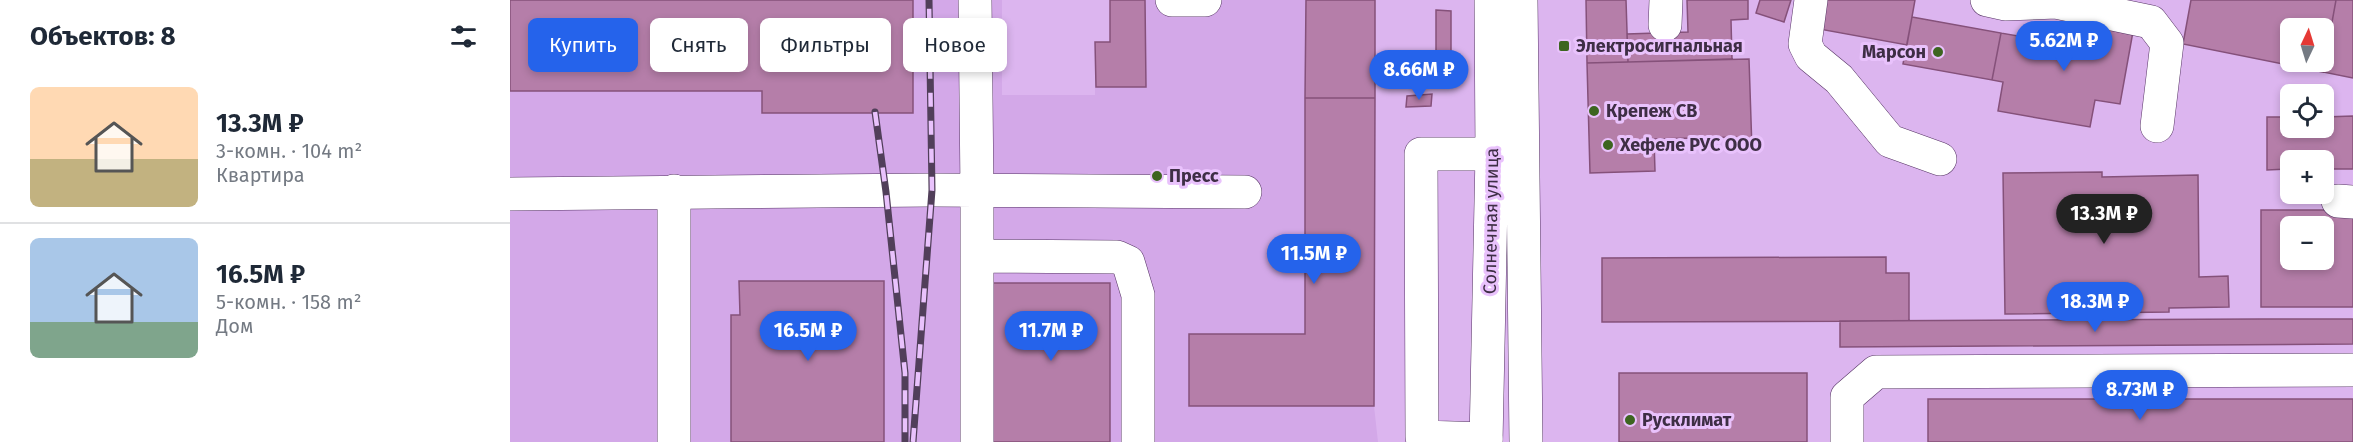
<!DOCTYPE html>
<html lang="ru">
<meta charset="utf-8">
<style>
body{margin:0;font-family:"Fira Sans",sans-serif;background:#f2f2f3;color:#1f2937;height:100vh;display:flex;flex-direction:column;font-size:22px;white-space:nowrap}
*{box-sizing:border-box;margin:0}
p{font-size:20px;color:#747a83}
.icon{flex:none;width:33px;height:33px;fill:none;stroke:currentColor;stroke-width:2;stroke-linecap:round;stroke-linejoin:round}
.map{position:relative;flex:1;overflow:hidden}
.sheet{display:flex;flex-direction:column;background:#fff;width:510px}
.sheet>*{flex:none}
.banner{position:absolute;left:18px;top:18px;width:570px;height:54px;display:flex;gap:12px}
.needle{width:39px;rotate:4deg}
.tools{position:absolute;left:1770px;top:18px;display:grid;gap:12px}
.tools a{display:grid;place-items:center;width:54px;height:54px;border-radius:9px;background:#fff;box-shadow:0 3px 9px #0003;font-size:30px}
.price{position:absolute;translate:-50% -51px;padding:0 14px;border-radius:21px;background:#2563eb;color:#fff;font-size:20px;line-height:39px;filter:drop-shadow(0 2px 3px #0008)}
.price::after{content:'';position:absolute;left:50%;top:36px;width:18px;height:14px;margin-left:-9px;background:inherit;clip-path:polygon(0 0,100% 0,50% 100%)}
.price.selected{background:#222;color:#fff}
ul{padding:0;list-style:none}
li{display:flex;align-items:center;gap:18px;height:150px;padding:0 30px}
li+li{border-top:2px solid #e0e1e3}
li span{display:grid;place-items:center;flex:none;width:168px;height:120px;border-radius:9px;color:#555}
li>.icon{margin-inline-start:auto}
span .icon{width:72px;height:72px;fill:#fffc;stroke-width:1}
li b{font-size:26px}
h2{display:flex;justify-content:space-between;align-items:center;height:72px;padding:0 30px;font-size:26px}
.chip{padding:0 21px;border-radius:9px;background:#fff;box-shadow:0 3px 9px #0003;font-size:21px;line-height:54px}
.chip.selected{background:#2563eb;color:#fff}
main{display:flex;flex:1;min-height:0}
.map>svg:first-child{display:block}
.built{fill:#d3a8e8}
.building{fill:#b57ea9;stroke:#85517a;stroke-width:1.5;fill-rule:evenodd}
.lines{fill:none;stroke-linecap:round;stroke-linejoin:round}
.minor-casing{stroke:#563465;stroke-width:34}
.major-casing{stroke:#563465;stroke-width:34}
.minor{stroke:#fff;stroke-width:33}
.major{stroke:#fff;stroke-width:33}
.rail-casing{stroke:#513f5a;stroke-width:7}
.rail{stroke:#e9c2fc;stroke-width:4.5;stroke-dasharray:14;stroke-linecap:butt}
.poi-dot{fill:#3d6520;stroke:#e9c2fc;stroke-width:2}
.labels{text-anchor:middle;stroke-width:6;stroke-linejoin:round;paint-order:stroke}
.poi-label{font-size:18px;font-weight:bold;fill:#3e2e45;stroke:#e9c2fc;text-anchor:start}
.street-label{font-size:18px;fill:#3e2e45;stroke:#e9c2fc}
</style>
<main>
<section class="sheet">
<h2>Объектов: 8<svg class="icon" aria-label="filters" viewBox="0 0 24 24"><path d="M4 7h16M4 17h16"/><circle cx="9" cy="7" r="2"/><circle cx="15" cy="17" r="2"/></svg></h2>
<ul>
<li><span style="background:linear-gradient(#ffd9b3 60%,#c2b280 0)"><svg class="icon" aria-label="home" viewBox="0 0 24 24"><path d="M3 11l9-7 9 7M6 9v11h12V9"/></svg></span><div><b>13.3M ₽</b><p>3-комн. · 104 m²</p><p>Квартира</p></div></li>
<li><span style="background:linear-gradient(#a9c7e8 70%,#7fa58c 0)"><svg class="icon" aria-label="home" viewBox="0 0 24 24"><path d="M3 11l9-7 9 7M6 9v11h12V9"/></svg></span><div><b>16.5M ₽</b><p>5-комн. · 158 m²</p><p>Дом</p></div></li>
</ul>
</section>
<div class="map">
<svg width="1843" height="442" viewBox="0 0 1843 442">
<rect width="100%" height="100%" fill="#dcb5ef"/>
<path class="built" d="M0 0H492V95H585V42H600V0H865L864 406 868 442H0Z"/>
<path class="building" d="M0 0H403V113H252V91H0Z
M600 0H635L636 87H586L585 42H600Z
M796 0H865V98H795Z
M1076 0H1116L1118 62 1077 63Z
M1177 0H1238V19L1221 20 1222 59 1118 62 1117 34 1178 32Z
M1250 0H1281L1274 22 1246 13Z
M1314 0H1405L1397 45 1309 29Z
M1681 0H1826L1813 72 1673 44ZM1780 28H1814V62H1780Z
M1826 0H1843V78L1813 72Z
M926 10 941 11V59H926Z
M1402 17 1491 33 1482 80 1393 64Z
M1573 17 1624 26 1610 104 1585 100 1580 127 1488 111 1493 82 1482 80 1491 33 1554 44 1558 24 1571 26Z
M1239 59 1242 150H1226V137L1144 139 1145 171 1080 173 1077 63Z
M922 94 921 106 896 107 897 96Z
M795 98H865L864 406H679V334H795Z
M1843 116V169H1814V160H1780V169L1757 170V117H1780V128H1814V117Z
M1592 172V177L1688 175 1689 277 1718 276 1719 307 1659 308V312L1495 314 1493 173Z
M1751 210H1843V307H1751ZM1780 226H1814V260H1780Z
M1376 257V273H1399V321L1092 322V258Z
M229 281H374V442H221V315H230Z
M481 283H600V442H481Z
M1750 319H1843V344L1330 347V321Z
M1109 373H1297V442H1109Z
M1418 399H1843V442H1418Z"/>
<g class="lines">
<defs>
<path id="minor" d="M465 0 467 192V442
M662 0H695
M1301 0 1295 44 1301 56 1329 79 1380 141 1430 159
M1477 0 1495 4 1546 2 1641 22 1657 43 1647 126
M1155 25 1156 0
M0 194 422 190 735 192
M1828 201 1843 202
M467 256 607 257 618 262 628 295V442
M976 439 912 437 911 154H982
M164 442V191
M1337 442V397L1366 372 1843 370"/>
<path id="major" d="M1011 0 1016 442
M976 442 982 154 981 0"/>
</defs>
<use href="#minor" class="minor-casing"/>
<use href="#major" class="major-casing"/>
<use href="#minor" class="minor"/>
<use href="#major" class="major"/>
<defs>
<path id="rail" d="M365 112 376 192 395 373V442
M403 442 422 190 419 0"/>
</defs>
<use href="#rail" class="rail-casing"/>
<use href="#rail" class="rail"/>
</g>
<g class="poi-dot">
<rect x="1048" y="40" width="12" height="12" rx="3"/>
<circle cx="1428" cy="52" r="6"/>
<circle cx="1084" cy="111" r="6"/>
<circle cx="1098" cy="145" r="6"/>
<circle cx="647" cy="176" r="6"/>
<circle cx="1120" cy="420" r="6"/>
</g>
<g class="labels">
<g class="poi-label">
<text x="1066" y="52">Электросигнальная</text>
<text x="1416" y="58" text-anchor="end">Марсон</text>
<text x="1096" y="117">Крепеж СВ</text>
<text x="1110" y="151">Хефеле РУС ООО</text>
<text x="659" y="182">Пресс</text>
<text x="1132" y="426">Русклимат</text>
</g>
<g class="street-label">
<text transform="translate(981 221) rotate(-89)" y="6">Солнечная улица</text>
</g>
</g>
</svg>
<div class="tools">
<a><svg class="needle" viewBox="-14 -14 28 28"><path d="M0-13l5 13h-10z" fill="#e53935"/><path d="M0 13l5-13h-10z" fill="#747a83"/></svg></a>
<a><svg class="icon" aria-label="locate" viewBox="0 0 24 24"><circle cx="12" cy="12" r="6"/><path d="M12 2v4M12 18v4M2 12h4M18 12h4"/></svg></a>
<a>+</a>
<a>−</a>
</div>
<b class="price" style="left:1554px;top:72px">5.62M ₽</b>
<b class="price" style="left:909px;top:101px">8.66M ₽</b>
<b class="price selected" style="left:1594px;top:245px">13.3M ₽</b>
<b class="price" style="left:804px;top:285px">11.5M ₽</b>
<b class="price" style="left:1585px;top:333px">18.3M ₽</b>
<b class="price" style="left:298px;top:362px">16.5M ₽</b>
<b class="price" style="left:541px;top:362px">11.7M ₽</b>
<b class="price" style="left:1630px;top:421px">8.73M ₽</b>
<div class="banner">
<a class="chip selected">Купить</a>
<a class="chip">Снять</a>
<a class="chip">Фильтры</a>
<a class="chip">Новое</a>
</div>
</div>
</main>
